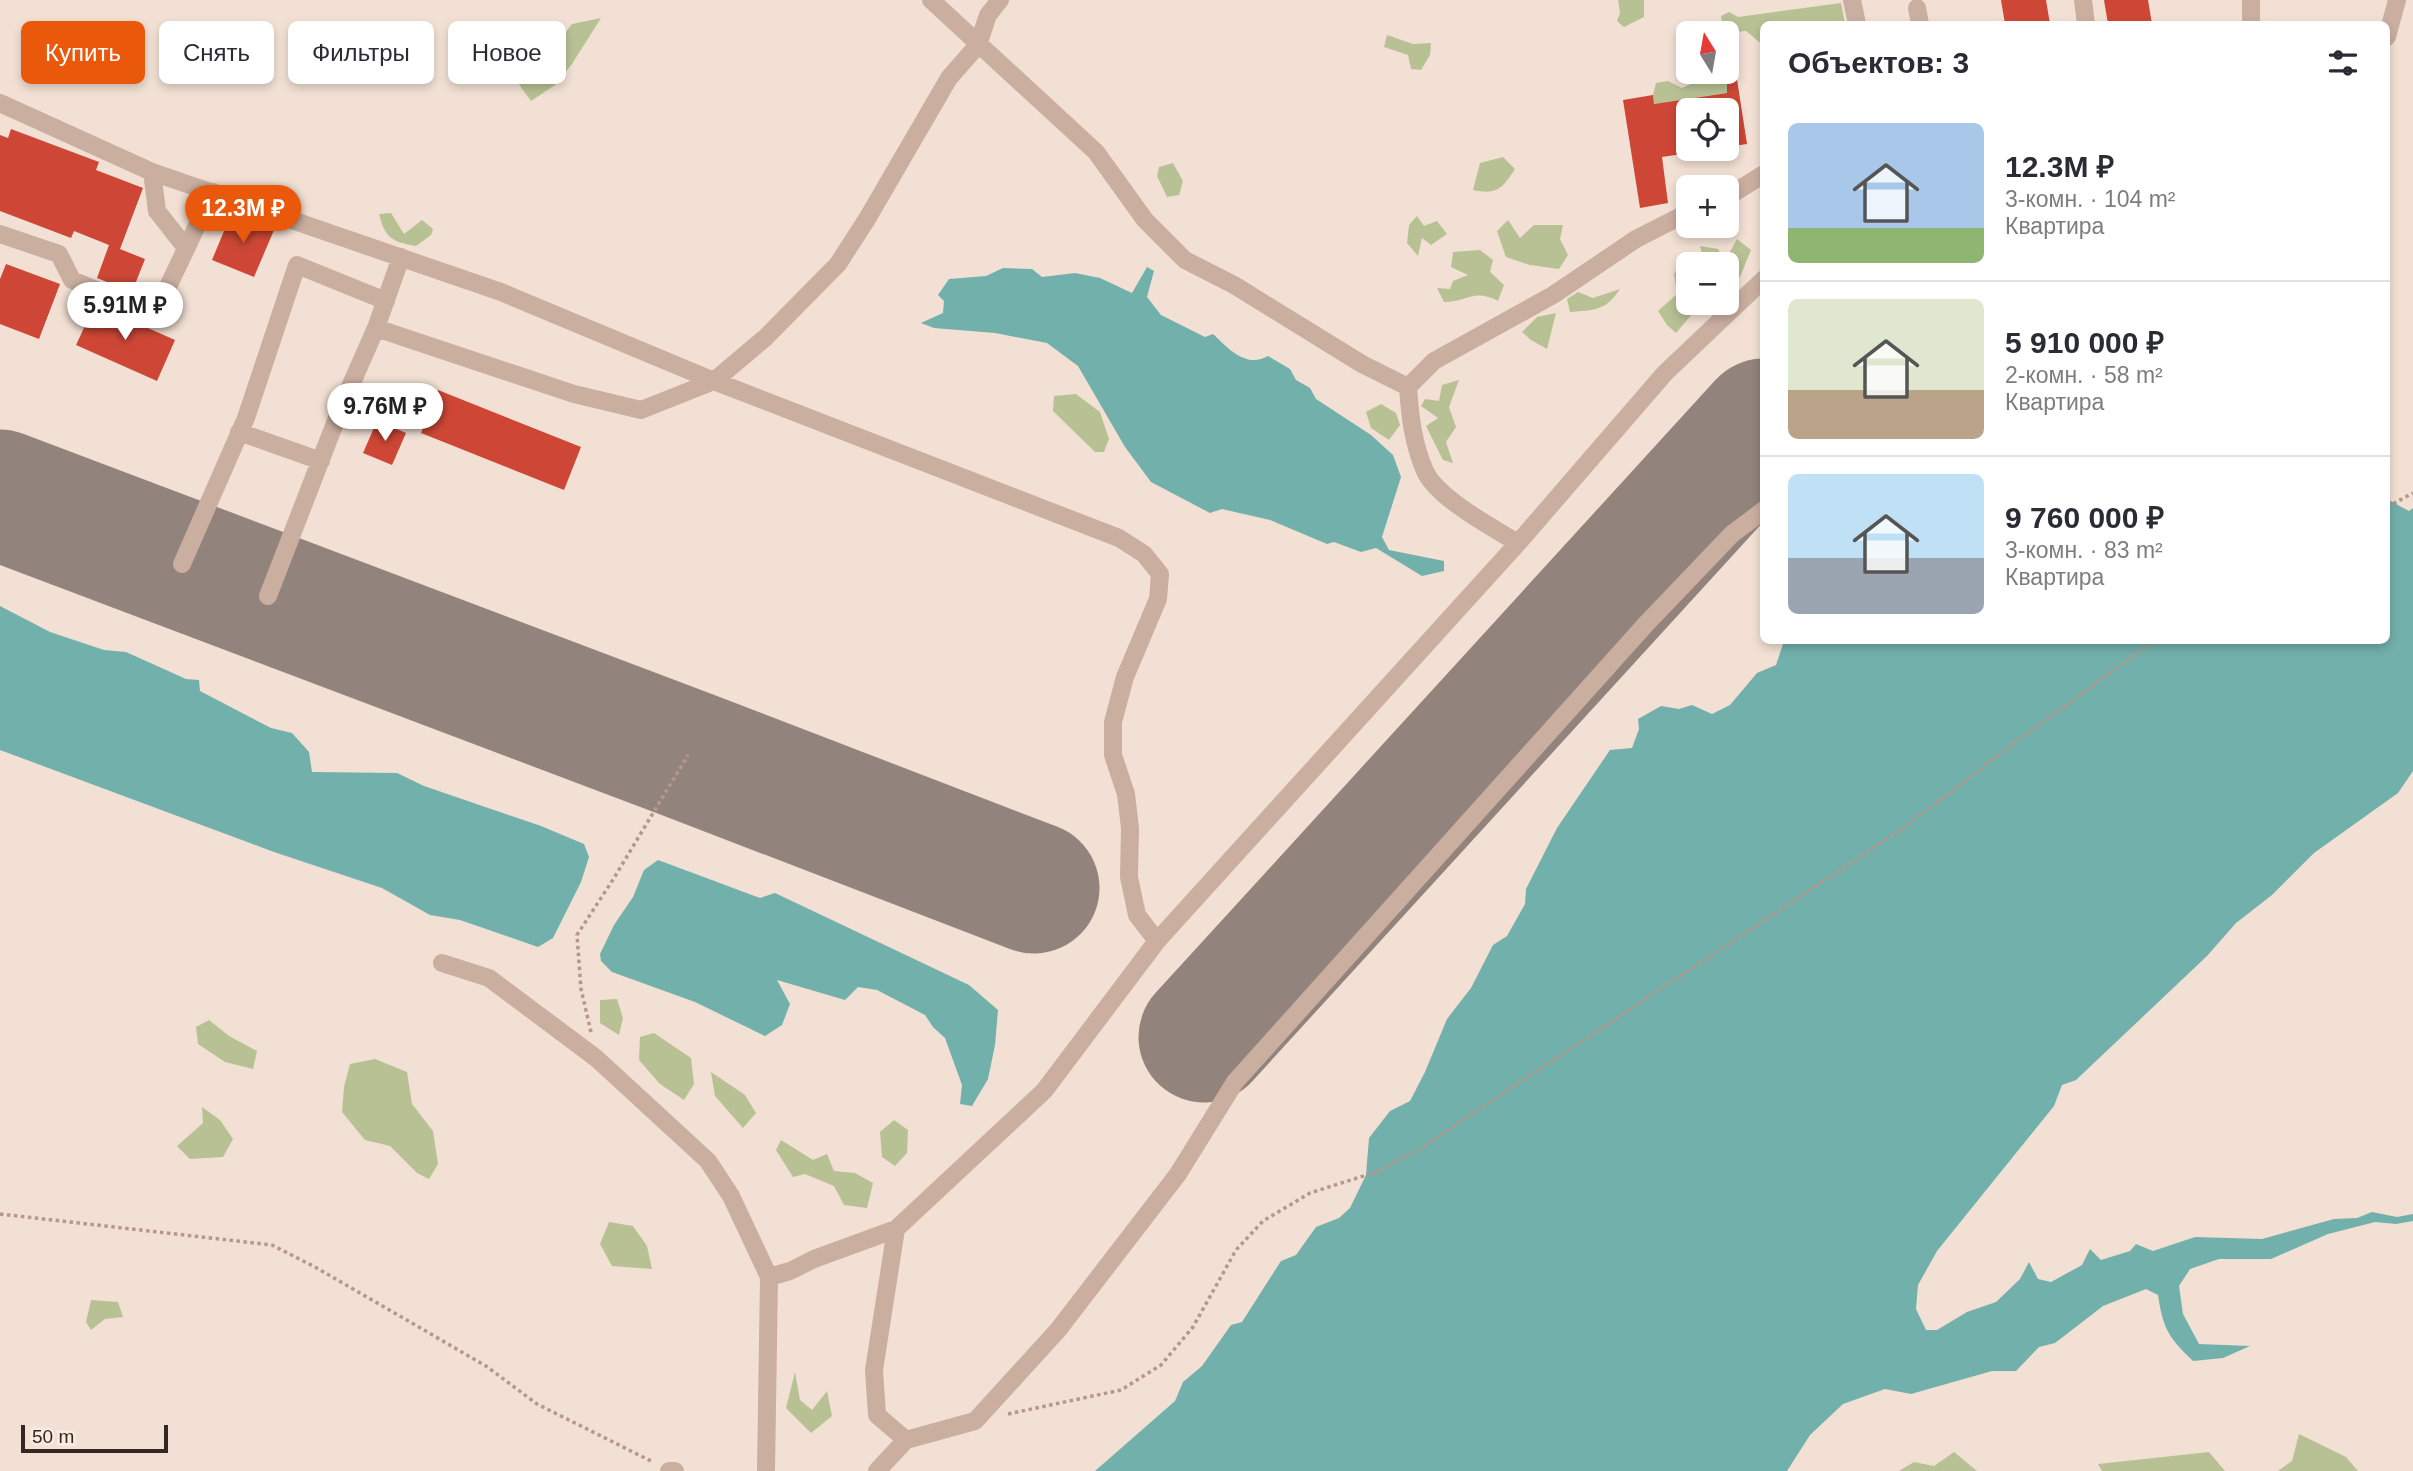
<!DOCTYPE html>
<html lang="ru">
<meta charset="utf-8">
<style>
body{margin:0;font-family:Helvetica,sans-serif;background:#f7f7f7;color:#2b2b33;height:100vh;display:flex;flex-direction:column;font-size:26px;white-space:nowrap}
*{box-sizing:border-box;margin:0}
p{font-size:23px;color:#7c7c81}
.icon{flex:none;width:38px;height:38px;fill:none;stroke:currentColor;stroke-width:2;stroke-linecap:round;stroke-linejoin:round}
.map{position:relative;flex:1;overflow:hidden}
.panel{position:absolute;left:1760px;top:21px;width:630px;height:623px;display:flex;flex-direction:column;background:#fff;border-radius:10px;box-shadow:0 4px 10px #0003}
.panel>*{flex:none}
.banner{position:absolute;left:21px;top:21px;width:665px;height:63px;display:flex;gap:14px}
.needle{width:46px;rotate:349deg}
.buttons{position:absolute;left:1676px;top:21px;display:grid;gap:14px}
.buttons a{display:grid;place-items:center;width:63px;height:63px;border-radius:10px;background:#fff;box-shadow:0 4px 10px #0003;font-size:35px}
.scale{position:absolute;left:21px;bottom:18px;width:147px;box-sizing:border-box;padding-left:7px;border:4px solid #332724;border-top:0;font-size:19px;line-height:24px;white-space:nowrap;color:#332724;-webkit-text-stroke:5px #faebe0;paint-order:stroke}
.price{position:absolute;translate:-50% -60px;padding:0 16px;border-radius:24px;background:#fff;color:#222;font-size:23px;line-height:46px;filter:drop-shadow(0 2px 4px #0008)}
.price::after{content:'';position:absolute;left:50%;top:42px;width:21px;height:16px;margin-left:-10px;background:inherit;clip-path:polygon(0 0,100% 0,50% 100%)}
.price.active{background:#ea580c;color:#fff}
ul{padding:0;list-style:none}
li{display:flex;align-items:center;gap:21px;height:175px;padding:0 28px}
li+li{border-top:2px solid #e1e1e2}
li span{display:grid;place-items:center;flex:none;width:196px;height:140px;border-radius:10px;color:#555}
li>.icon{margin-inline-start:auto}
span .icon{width:84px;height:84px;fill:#fffc;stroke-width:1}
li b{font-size:30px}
h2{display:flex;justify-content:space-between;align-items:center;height:84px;padding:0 28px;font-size:30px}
.chip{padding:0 24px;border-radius:10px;background:#fff;box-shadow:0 4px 10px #0003;font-size:24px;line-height:63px}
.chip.active{background:#ea580c;color:#fff}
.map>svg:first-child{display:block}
.green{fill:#b8c194}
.water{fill:#72b0ab}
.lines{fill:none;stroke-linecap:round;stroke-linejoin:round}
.runway{stroke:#92847c;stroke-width:131}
.building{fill:#ce4736}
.path{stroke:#b6978a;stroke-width:3.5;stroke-dasharray:3.5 3.5;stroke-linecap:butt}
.minor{stroke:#caaea0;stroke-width:18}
</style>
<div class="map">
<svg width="2413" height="1471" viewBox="0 0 2413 1471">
<rect width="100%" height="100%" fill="#f2e0d4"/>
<path class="green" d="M1618 0H1644V17L1624 27 1617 21 1620 13Z
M1841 3 1845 24H1764V46L1746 31 1724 33 1721 16 1729 12 1738 17Z
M601 18 572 64 555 85 531 101 518 83 513 54 530 49 550 53 572 24Z
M1387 35 1413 44 1431 43 1430 55 1421 70 1411 69 1408 55 1384 47Z
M1705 72H1727L1724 77 1739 91 1654 104 1653 95 1656 83 1668 81 1682 88 1700 80Z
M1503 157 1515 169C1502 189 1497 195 1473 190L1480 163Z
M1173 163 1183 181 1179 195 1167 197 1157 176 1159 167Z
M391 213 404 234 422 220 433 229 431 235 416 246C392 242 385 238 379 214Z
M1417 216 1424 226 1437 221 1447 234 1431 245 1422 238 1418 256 1407 243 1409 225Z
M1508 220 1520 238 1534 225H1563L1560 239 1568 255 1559 269 1530 265 1506 257 1497 231Z
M1737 239 1751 250 1740 277 1727 286V264H1705L1700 246 1718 249 1725 261Z
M1480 250 1493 260 1490 272 1504 285 1498 301C1473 288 1468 302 1444 302L1437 288 1450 289 1453 281 1468 275 1451 267 1453 252Z
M1681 261 1689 267V303H1694L1693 313 1676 333 1667 325 1658 311 1677 294 1674 274Z
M1620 289C1606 311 1594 310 1570 312L1567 299 1578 292 1593 298Z
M1556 313 1547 349 1531 340 1522 332 1537 317Z
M1459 380 1449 407 1456 427 1446 442 1453 463 1443 460 1426 426 1438 418 1421 406 1425 399 1439 401 1442 385Z
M1076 394 1100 412 1109 439 1104 452H1095L1053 411 1054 396Z
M1381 404 1396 413 1400 425 1389 440 1371 428 1366 412Z
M617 999 623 1018 619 1035 600 1023V1000Z
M209 1020 229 1036 257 1051 253 1069 225 1062 198 1044 196 1027Z
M654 1033 691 1058 694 1084 684 1100 660 1084 639 1060 640 1037Z
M375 1059 407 1072 412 1104 433 1131 438 1164 429 1179 417 1173 390 1146 365 1140 342 1112 344 1087 350 1064Z
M711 1072 745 1095 756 1113 743 1128 715 1096Z
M202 1107 220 1120 233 1139 223 1157 190 1159 177 1146 203 1123Z
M894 1120 908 1130 907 1153 895 1166 882 1157 880 1132Z
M781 1140 813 1160 827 1154 834 1171 855 1173 873 1183 867 1208 844 1205 834 1186 805 1174 793 1177 776 1150Z
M609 1222 633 1226 647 1246 652 1269 612 1266 600 1244Z
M91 1300 118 1302 123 1317 105 1319 91 1330 86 1322Z
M795 1372 800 1400 812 1410 827 1391 832 1416 811 1433 786 1408Z
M2299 1434 2346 1457 2358 1471H2278L2292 1461Z
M1954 1452 1977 1471H1899L1914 1462 1934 1466Z
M2209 1452 2225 1471H2102L2098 1464Z"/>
<path class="water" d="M1147 267 1154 271 1147 297 1161 315 1205 337 1213 334C1228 348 1246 369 1268 356L1290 369 1296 380 1310 388 1316 399 1371 435 1393 455 1401 477 1382 537 1389 550 1444 561V571L1422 576 1376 548 1361 552 1334 542 1327 544 1270 520 1222 509 1210 513 1151 482 1125 447 1078 366 1047 343 995 333 934 328 921 323 943 313 944 301 938 295 949 279 986 276 1003 268 1032 269 1042 277 1075 273 1100 278 1132 293Z
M2387 499 2409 511 2413 508V771L2398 793 2314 853 2272 895 2236 923 2207 956 2076 1080 2062 1085 2054 1106 1937 1251 1918 1285 1916 1309 1926 1330H1937L1967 1312 1996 1302 2020 1279 2029 1262 2038 1279 2051 1282 2082 1265 2090 1249 2101 1260 2130 1251 2136 1244 2153 1251 2195 1237 2262 1239 2334 1219 2357 1218 2372 1212 2397 1217 2413 1214V1221L2396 1224 2375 1222 2328 1234 2271 1259H2219L2190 1269 2179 1286 2183 1314 2199 1344 2250 1346 2223 1358 2193 1361C2169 1338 2163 1329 2158 1295L2146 1289 2103 1306 2055 1343 2039 1347 2016 1371H1992L1911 1394 1885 1389 1843 1404 1810 1435 1787 1471H1095L1175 1401 1183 1382 1202 1366 1231 1325 1242 1322 1281 1261 1296 1255 1316 1227 1339 1218 1350 1208 1366 1175 1369 1138 1390 1111 1410 1101 1425 1072 1447 1019 1471 988 1493 945 1507 936 1525 904 1526 889 1557 828 1610 750 1632 748 1639 729 1638 719 1661 706 1679 709 1692 705 1712 714 1730 705 1757 673 1776 665 1784 641 2387 640Z
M0 606 50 632 104 650 126 652 186 679 199 680 200 691 271 728 292 733 309 752 312 772 397 773 424 786 541 826 584 844 589 857 581 882 553 938 538 947 460 920 430 915 382 888 274 852 0 750Z
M658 860 760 898 775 893 969 985 998 1010 995 1045 988 1079 972 1106 960 1104 962 1085 945 1038 933 1027 925 1015 877 990 858 987 845 1000 777 980 790 1004 782 1025 765 1036 695 1002 612 972 601 961 600 954 614 925 633 897 644 870Z"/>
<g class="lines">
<path class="runway" d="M0 495 688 755 1034 888
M1204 1037 1764 424"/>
</g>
<path class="building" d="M2001 0H2046L2050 24H2005Z
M2104 0H2148L2152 24H2108Z
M1727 73H1736L1747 144 1727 147V110H1689V153L1662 157 1668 203 1640 208 1623 100 1653 95 1654 104 1727 93Z
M11 129 99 162 96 170 143 188 120 249 145 259 132 292 97 278 109 245 74 231 71 238 0 211V135L8 138Z
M232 212 274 230 254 277 212 260Z
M6 264 60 284 39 339 0 324V279Z
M96 302 124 314 123 317 175 340 157 381 76 345Z
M438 390 581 447 564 490 421 433Z
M377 421 406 433 392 465 363 453Z"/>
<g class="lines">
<path class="path" d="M2387 507 2413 493
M591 1032 581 989 577 935 614 878 688 755
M0 1214 272 1245 315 1267 486 1366 537 1404 653 1462
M1008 1414 1121 1390 1161 1365 1193 1327 1236 1250 1263 1221 1310 1193 1379 1171 1424 1146 1905 827 2013 744 2155 640"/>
<path class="minor" d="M931 0 1096 152 1145 220 1185 260 1234 285 1362 364 1408 387
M1852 0 1857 24
M2083 0 2086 24
M1917 8 1920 24
M2251 24V0
M2387 37 2397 0
M0 103 152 172 501 292 714 381 1119 538 1144 554 1160 574 1158 599 1125 677 1113 722V755L1126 794 1130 828 1129 877 1137 915 1157 941
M152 172 157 211 186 248
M1727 197 1764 174
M0 234 59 254 72 280 155 314 213 192
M376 328 574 394 641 410 714 381 765 338 838 264 867 219 949 78 978 45 988 15 1000 0
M239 432 321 461
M1518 543C1493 528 1437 498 1425 471 1413 444 1410 416 1408 387L1434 361 1553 295 1636 239 1689 212
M182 564 246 418 297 265 386 301
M268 596 342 405 376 328 401 257
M442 963 489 978 596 1058 708 1161 731 1196 769 1277 766 1471
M769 1277 790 1271 814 1259 896 1229
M906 1440 877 1415 874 1370 896 1229 1044 1091 1157 941 1518 543 1665 373 1764 279
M669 1471H675
M877 1471 906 1440 975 1421 1058 1330 1178 1174 1235 1082 1646 624 1732 534 1764 510"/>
</g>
</svg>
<div class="buttons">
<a><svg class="needle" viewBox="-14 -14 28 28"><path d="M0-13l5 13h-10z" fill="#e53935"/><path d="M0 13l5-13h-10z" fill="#7c7c81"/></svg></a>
<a><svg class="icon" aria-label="locate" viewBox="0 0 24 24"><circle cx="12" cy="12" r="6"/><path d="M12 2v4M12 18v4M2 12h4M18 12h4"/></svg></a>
<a>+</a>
<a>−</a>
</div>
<div class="scale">50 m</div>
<b class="price active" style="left:243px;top:245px">12.3M ₽</b>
<b class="price" style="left:125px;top:342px">5.91M ₽</b>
<b class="price" style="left:385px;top:443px">9.76M ₽</b>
<div class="banner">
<a class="chip active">Купить</a>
<a class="chip">Снять</a>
<a class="chip">Фильтры</a>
<a class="chip">Новое</a>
</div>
<section class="panel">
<h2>Объектов: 3<svg class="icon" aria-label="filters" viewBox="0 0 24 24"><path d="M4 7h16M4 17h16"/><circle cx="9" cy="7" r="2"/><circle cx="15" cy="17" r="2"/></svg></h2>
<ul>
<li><span style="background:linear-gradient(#a9c7e8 75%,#8fb573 0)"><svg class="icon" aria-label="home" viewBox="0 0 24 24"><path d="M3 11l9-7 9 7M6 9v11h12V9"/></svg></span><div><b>12.3M ₽</b><p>3-комн. · 104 m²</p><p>Квартира</p></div></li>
<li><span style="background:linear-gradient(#dfe7d0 65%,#b9a48a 0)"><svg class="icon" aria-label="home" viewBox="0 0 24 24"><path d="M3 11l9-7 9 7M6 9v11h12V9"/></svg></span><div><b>5 910 000 ₽</b><p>2-комн. · 58 m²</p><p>Квартира</p></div></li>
<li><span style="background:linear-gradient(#bfe0f5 60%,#9aa5b1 0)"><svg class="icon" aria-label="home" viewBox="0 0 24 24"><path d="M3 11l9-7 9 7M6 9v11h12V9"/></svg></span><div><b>9 760 000 ₽</b><p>3-комн. · 83 m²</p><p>Квартира</p></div></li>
</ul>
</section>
</div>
